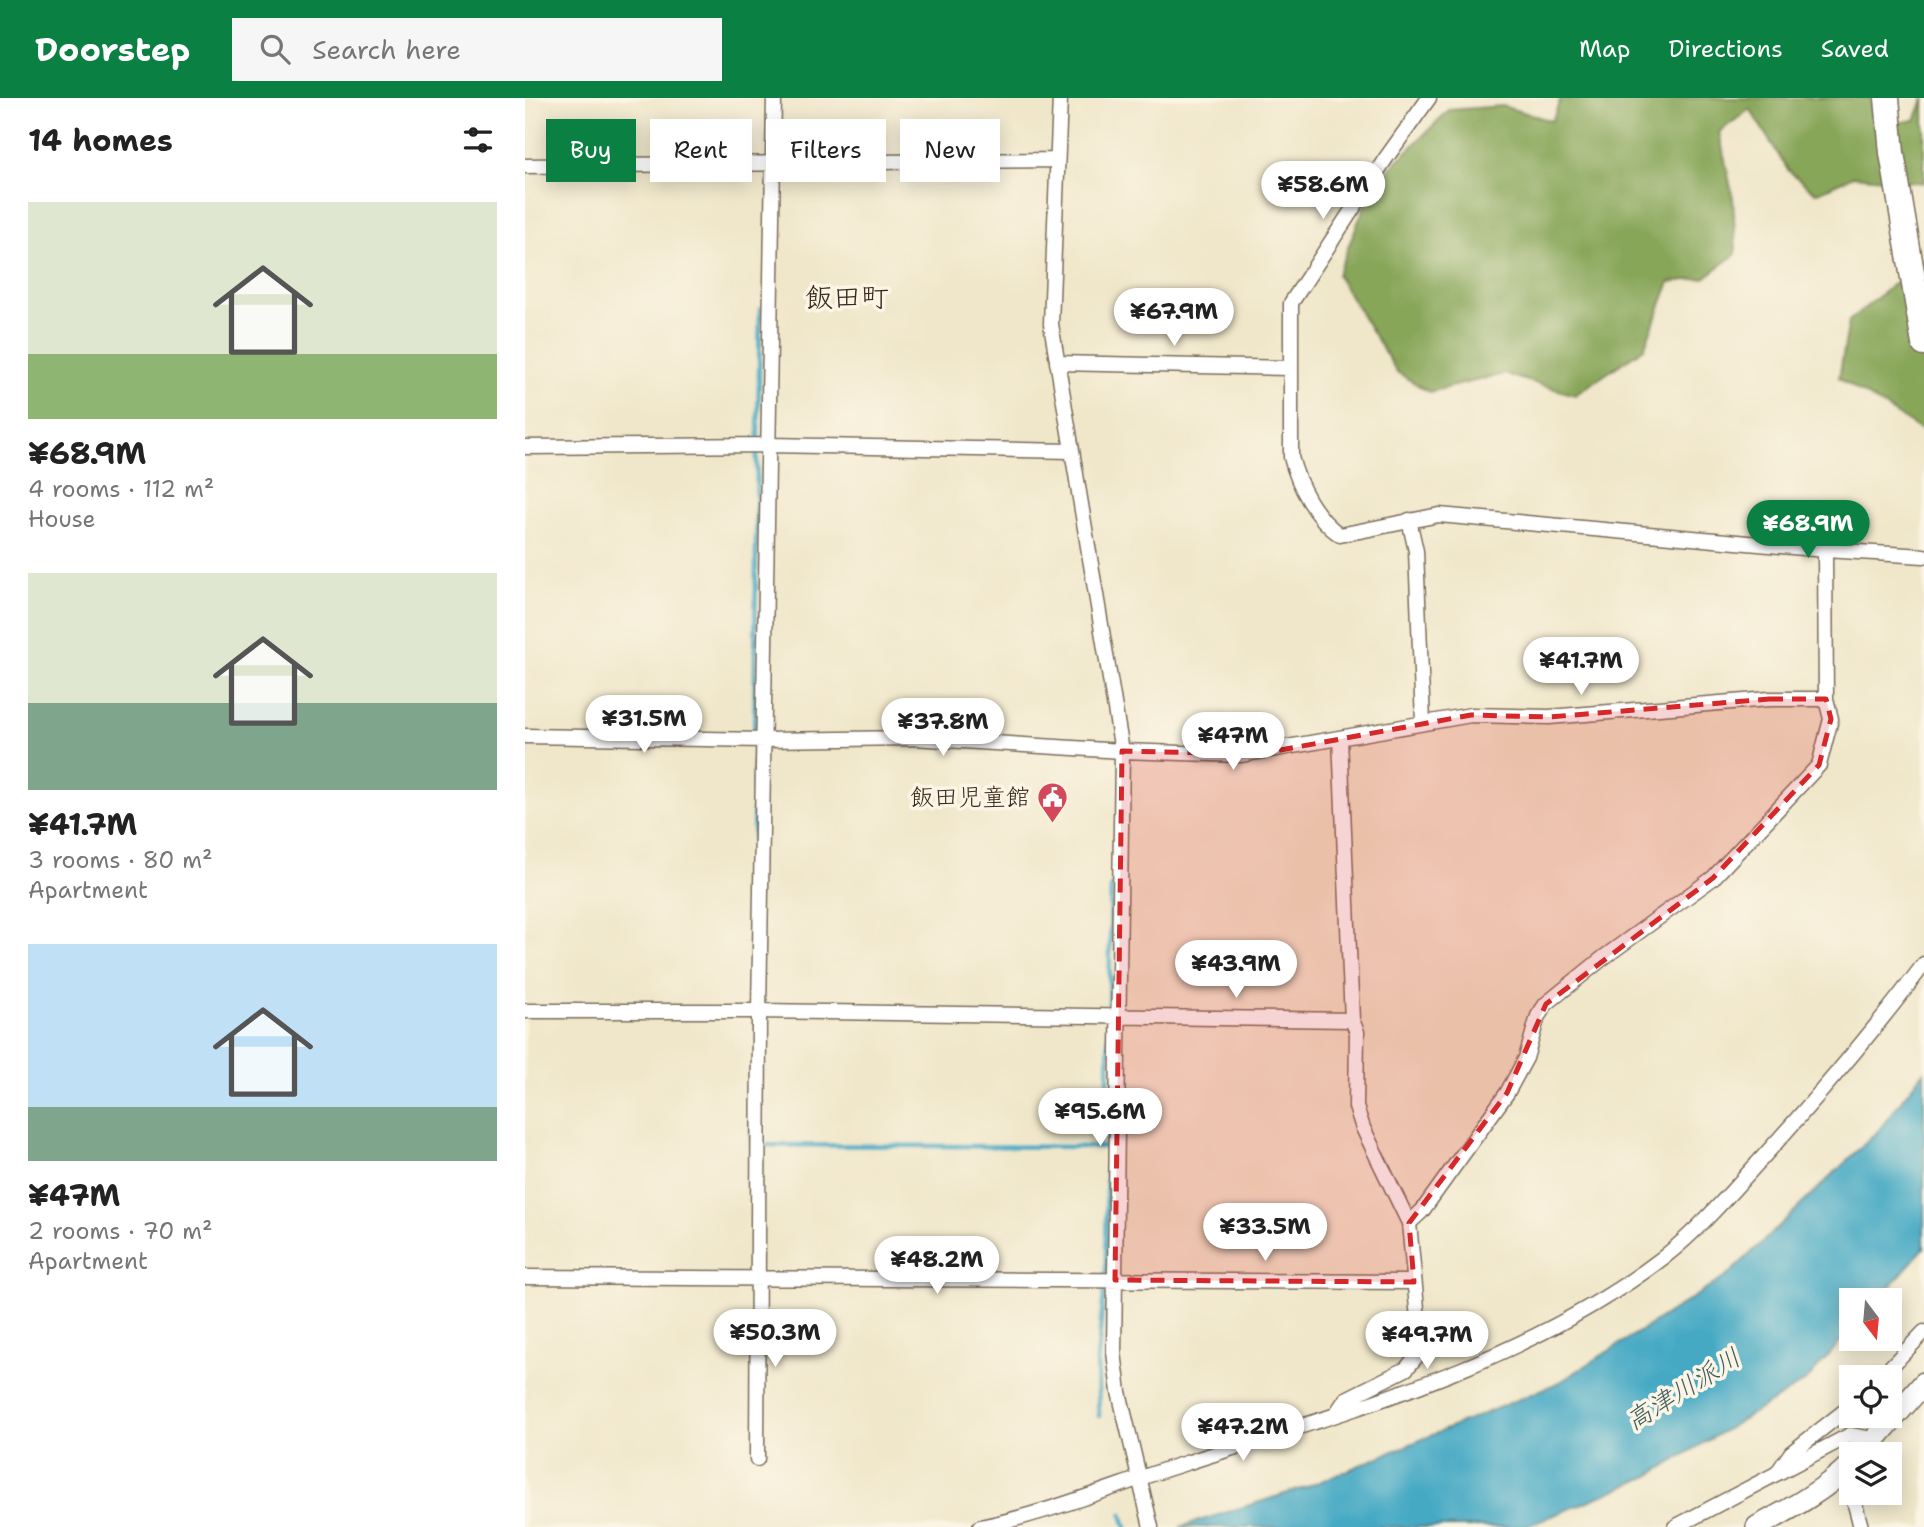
<!DOCTYPE html>
<meta charset="utf-8">
<style>
body{margin:0;font-family:"Shantell Sans","Klee One",sans-serif;background:#f6f6f6;color:#222;height:100vh;display:flex;flex-direction:column;font-size:26px;white-space:nowrap}
*{box-sizing:border-box;margin:0}
p{font-size:23px;color:#767676}
.icon{flex:none;width:38px;height:38px;fill:none;stroke:currentColor;stroke-width:2;stroke-linecap:round;stroke-linejoin:round}
.map{position:relative;flex:1;overflow:hidden}
.side{display:flex;flex-direction:column;background:#fff;width:525px}
.side>*{flex:none}
.hud{position:absolute;left:21px;top:21px;width:665px;height:63px;display:flex;gap:14px}
.needle{width:46px;rotate:164deg}
.fabs{position:absolute;left:1314px;top:1190px;display:grid;gap:14px}
.fabs a{display:grid;place-items:center;width:63px;height:63px;border-radius:0px;background:#fff;box-shadow:0 4px 18px #0003;font-size:35px}
.price{position:absolute;translate:-50% -60px;padding:0 16px;border-radius:24px;background:#fff;color:#222;font-size:23px;line-height:46px;filter:drop-shadow(0 2px 4px #0008)}
.price::after{content:'';position:absolute;left:50%;top:42px;width:21px;height:16px;margin-left:-10px;background:inherit;clip-path:polygon(0 0,100% 0,50% 100%)}
.price.selected{background:#0b8043;color:#fff}
ul{padding:0;list-style:none}
li{display:grid;align-content:center;gap:14px;height:371px;padding:0 28px}
li span{display:grid;place-items:center;height:217px;border-radius:0px;color:#555}
li>.icon{margin-inline-start:auto}
span .icon{width:126px;height:126px;fill:#fffc;stroke-width:1}
li b{font-size:30px}
h2{display:flex;justify-content:space-between;align-items:center;height:84px;padding:0 28px;font-size:30px}
.pill{padding:0 24px;border-radius:0px;background:#fff;box-shadow:0 4px 18px #0003;font-size:24px;line-height:63px}
.pill.selected{background:#0b8043;color:#fff}
header{display:flex;align-items:center;gap:42px;box-sizing:border-box;height:98px;padding:0 35px;background:#0b8043;color:#fff}
header strong{font-size:33px}
nav{display:flex;gap:38px;margin-inline-start:auto;font-size:24px}
.search{width:490px;height:63px;background:#f6f6f6;display:flex;align-items:center;gap:18px;box-sizing:border-box;padding:0 24px;border-radius:0px;color:#767676;font-size:26px}
main{display:flex;flex:1;min-height:0}
.map>svg:first-child{display:block}
.forest{fill:#87a659;stroke:#61683c;stroke-width:2}
.water{fill:#44a9c4;stroke:#406a71;stroke-width:2}
.lines{fill:none;stroke-linecap:round;stroke-linejoin:round}
.stream{stroke:#44a9c4;stroke-width:4.5}
.street-casing{stroke:#7a6c5a;stroke-width:17}
.primary-casing{stroke:#7a6c5a;stroke-width:24}
.highway-casing{stroke:#7a6c5a;stroke-width:27}
.street{stroke:#fff;stroke-width:14}
.primary{stroke:#fff;stroke-width:21}
.highway{stroke:#fff;stroke-width:24}
.marked{fill:#d62828;fill-opacity:0.2;stroke:#d62828;stroke-width:5;stroke-dasharray:14 9;stroke-linejoin:round}
.labels{text-anchor:middle;stroke-width:7;stroke-linejoin:round;paint-order:stroke}
.poi-label{font-size:24px;fill:#3b2a1e;stroke:#fcf5e5;text-anchor:end}
.water-label{font-size:26px;font-style:italic;fill:#3f5d60;stroke:#fcf5e5}
.quarter-label{font-size:28px;fill:#3b2a1e;stroke:#fcf5e5}
</style>
<header>
<strong>Doorstep</strong>
<div class="search"><svg class="icon" aria-label="search" viewBox="0 0 24 24"><circle cx="10" cy="10" r="6"/><path d="M15 15l6 6"/></svg>Search here</div>
<nav><a>Map</a><a>Directions</a><a>Saved</a></nav>
</header>
<main>
<section class="side">
<h2>14 homes<svg class="icon" aria-label="filters" viewBox="0 0 24 24"><path d="M4 7h16M4 17h16"/><circle cx="9" cy="7" r="2"/><circle cx="15" cy="17" r="2"/></svg></h2>
<ul>
<li><span style="background:linear-gradient(#dfe7d0 70%,#8fb573 0)"><svg class="icon" aria-label="home" viewBox="0 0 24 24"><path d="M3 11l9-7 9 7M6 9v11h12V9"/></svg></span><div><b>¥68.9M</b><p>4 rooms · 112 m²</p><p>House</p></div></li>
<li><span style="background:linear-gradient(#dfe7d0 60%,#7fa58c 0)"><svg class="icon" aria-label="home" viewBox="0 0 24 24"><path d="M3 11l9-7 9 7M6 9v11h12V9"/></svg></span><div><b>¥41.7M</b><p>3 rooms · 80 m²</p><p>Apartment</p></div></li>
<li><span style="background:linear-gradient(#bfe0f5 75%,#7fa58c 0)"><svg class="icon" aria-label="home" viewBox="0 0 24 24"><path d="M3 11l9-7 9 7M6 9v11h12V9"/></svg></span><div><b>¥47M</b><p>2 rooms · 70 m²</p><p>Apartment</p></div></li>
</ul>
</section>
<div class="map">
<svg width="1399" height="1429" viewBox="0 0 1399 1429">
<rect width="100%" height="100%" fill="#fcf5e5"/>
<filter id="ink" filterUnits="userSpaceOnUse"><feTurbulence type="fractalNoise" baseFrequency=".0143" numOctaves="2"/><feDisplacementMap in="SourceGraphic" scale="14" xChannelSelector="R" yChannelSelector="G"/><feConvolveMatrix kernelMatrix="1 2 1 2 8 2 1 2 1" color-interpolation-filters="sRGB"/></filter>
<filter id="wash" filterUnits="userSpaceOnUse"><feTurbulence type="fractalNoise" baseFrequency=".00686" numOctaves="4" result="noise"/><feDisplacementMap in="SourceGraphic" scale="28" xChannelSelector="R" yChannelSelector="G"/><feGaussianBlur stdDeviation="1.57" result="paint"/><feColorMatrix in="noise" values="0 0 0 0 0 0 0 0 0 0 0 0 0 0 0 0 0 1.4 0 .05"/><feComposite in="paint" operator="in"/></filter>
<g filter="url(#wash)">
<rect width="100%" height="100%" fill="#f0e7ca"/>
<path class="forest" d="M1036 0H1345L1348 29 1390 22 1399 0V85L1328 78 1291 95 1263 72 1225 11 1194 34 1208 100 1211 156 1179 180 1145 184 1119 250 1050 297 979 276 904 294 872 274 812 177 848 87 924 12 977 8 1027 23Z
M1399 161V334L1314 280 1324 223Z"/>
<path class="water" d="M1399 973V1150L1353 1202H1326V1232L1281 1283 1124 1378 1000 1429H655L782 1389 1035 1284 1202 1178 1353 1033Z"/>
<g class="lines">
<path class="stream" d="M233 343 235 211
M227 892 232 351
M227 988 226 1047 582 1049 581 1175 572 1263 574 1318
M582 1049 586 788
M597 1416 601 1429"/>
</g>
</g>
<g filter="url(#ink)">
<g class="lines">
<defs>
<path id="street" d="M535 0 526 226 597 653 589 1254 594 1294 626 1429
M904 0 861 60 766 205V359C773 387 791 421 815 437L914 417 1300 452
M0 68 530 62
M532 265 766 270
M0 349 244 347 546 353
M884 422 891 453 898 624
M0 638 240 642 388 640 597 653 716 657 946 617 1024 619 1244 601H1301
M0 913H234L827 922
M884 1125 897 1113 982 995 1001 960 1013 918 1021 906 1078 860 1188 780 1294 667 1306 621 1301 601 1300 452 1399 458
M0 1179 889 1184
M1356 1279 1399 1234
M811 1316 821 1301 881 1271 896 1253 884 1125 838 1030 831 1009 832 934 827 922 815 640
M232 1361 234 913 249 0
M1252 1375 1266 1355 1326 1308
M1327 1395 1336 1429
M455 1429C526 1415 593 1386 661 1365 825 1312 1001 1265 1139 1159 1176 1130 1207 1093 1239 1058 1295 996 1349 933 1399 866
M1150 1429 1325 1337 1352 1342"/>
<path id="primary" d="M1337 1356 1399 1285
M1232 1429C1265 1411 1300 1392 1326 1366"/>
<path id="highway" d="M1362 0 1367 55 1399 246"/>
</defs>
<use href="#street" class="street-casing"/>
<use href="#primary" class="primary-casing"/>
<use href="#highway" class="highway-casing"/>
<use href="#street" class="street"/>
<use href="#primary" class="primary"/>
<use href="#highway" class="highway"/>
</g>
</g>
<path class="marked" d="M1244 601H1301L1306 621 1294 667 1188 780 1021 906 982 995 884 1125 889 1184 590 1182 597 653 734 656 946 617 1024 619Z"/>
<defs>
<symbol id="civic-pin" viewBox="-11 -11 22 30"><path d="M0 17L-7.5 6A9.5 9.5 0 1 1 7.5 6Z" fill="#d1495b" stroke="#fcf5e5"/><path d="M-.6-6.5H3V-4.5H.6V-3L4-1V1h2V6H-6V1h2V-1L-.6-3ZM-1.2 2.5V6h2.4V2.5Z" fill="#fff"/></symbol>
</defs>
<g fill-rule="evenodd">
<use href="#civic-pin" x="510" y="682" width="35" height="47"/>
</g>
<g class="labels">
<g class="poi-label">
<text x="505" y="707">飯田児童館</text>
</g>
<g class="water-label">
<text transform="translate(1158 1291) rotate(-32)" y="9">高津川派川</text>
</g>
<g class="quarter-label">
<text x="322" y="209">飯田町</text>
</g>
</g>
</svg>
<div class="fabs">
<a><svg class="needle" viewBox="-14 -14 28 28"><path d="M0-13l5 13h-10z" fill="#e53935"/><path d="M0 13l5-13h-10z" fill="#767676"/></svg></a>
<a><svg class="icon" aria-label="locate" viewBox="0 0 24 24"><circle cx="12" cy="12" r="6"/><path d="M12 2v4M12 18v4M2 12h4M18 12h4"/></svg></a>
<a><svg class="icon" aria-label="layers" viewBox="0 0 24 24"><path d="M12 4l9 5-9 5-9-5zM3 14l9 5 9-5"/></svg></a>
</div>
<b class="price" style="left:798px;top:123px">¥58.6M</b>
<b class="price" style="left:649px;top:250px">¥67.9M</b>
<b class="price selected" style="left:1283px;top:462px">¥68.9M</b>
<b class="price" style="left:1056px;top:599px">¥41.7M</b>
<b class="price" style="left:119px;top:657px">¥31.5M</b>
<b class="price" style="left:418px;top:660px">¥37.8M</b>
<b class="price" style="left:708px;top:674px">¥47M</b>
<b class="price" style="left:711px;top:902px">¥43.9M</b>
<b class="price" style="left:575px;top:1050px">¥95.6M</b>
<b class="price" style="left:740px;top:1165px">¥33.5M</b>
<b class="price" style="left:412px;top:1198px">¥48.2M</b>
<b class="price" style="left:250px;top:1271px">¥50.3M</b>
<b class="price" style="left:902px;top:1273px">¥49.7M</b>
<b class="price" style="left:718px;top:1365px">¥47.2M</b>
<div class="hud">
<a class="pill selected">Buy</a>
<a class="pill">Rent</a>
<a class="pill">Filters</a>
<a class="pill">New</a>
</div>
</div>
</main>
